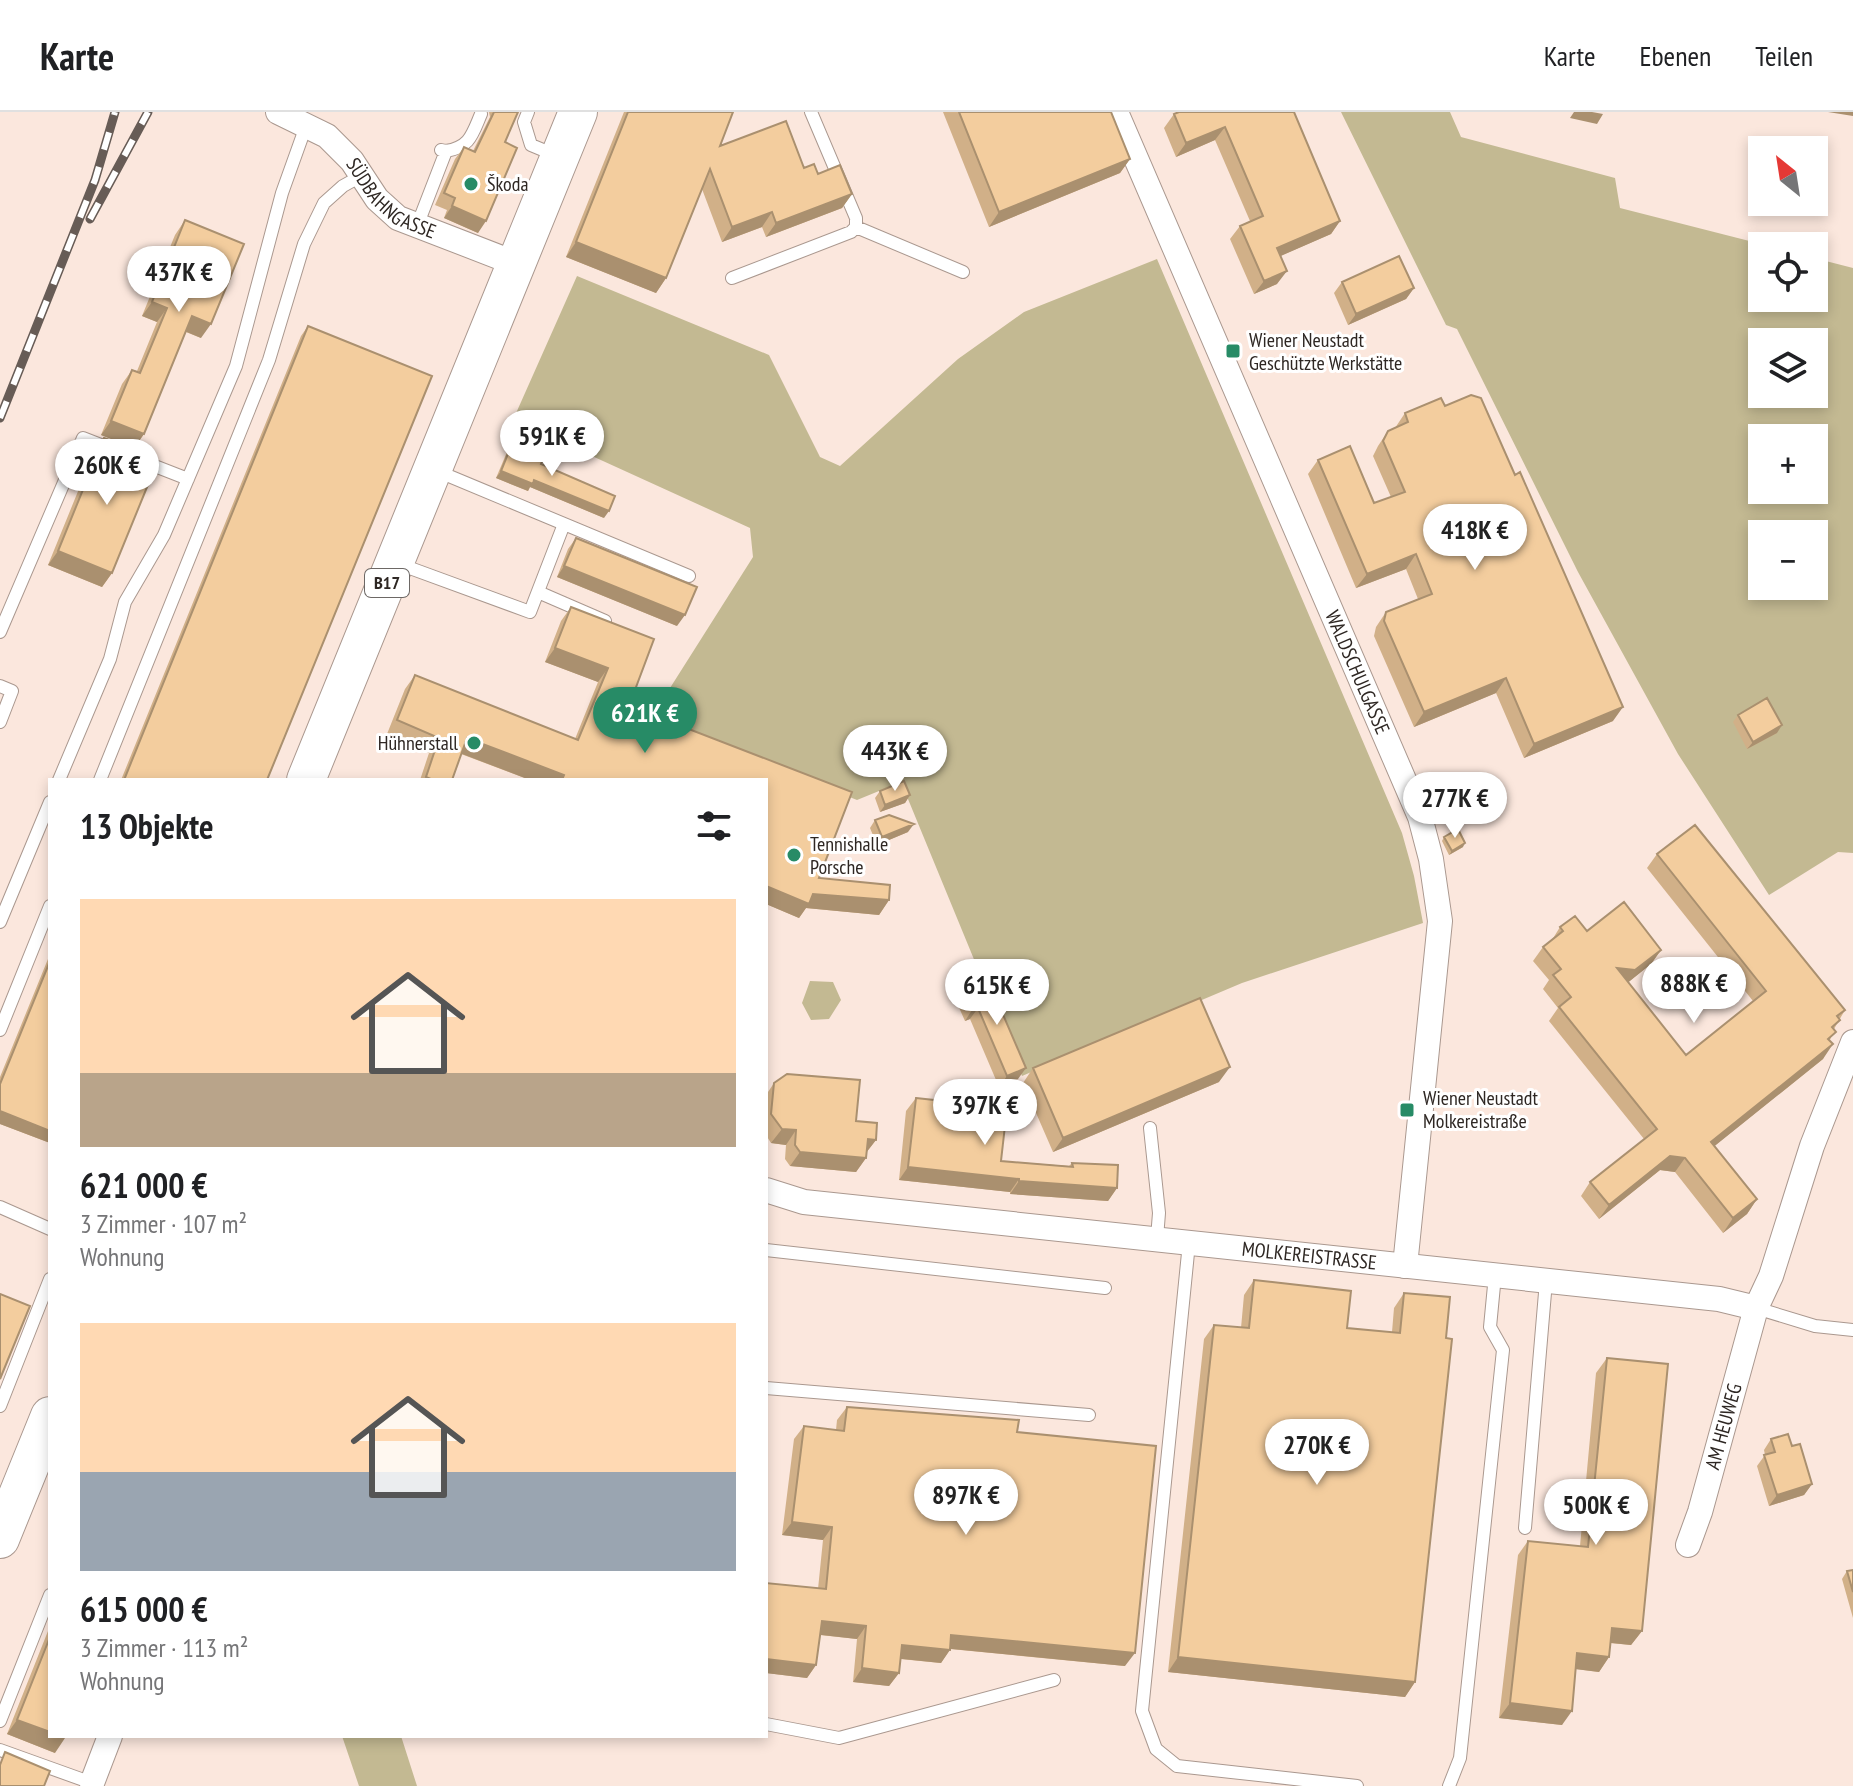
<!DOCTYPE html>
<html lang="de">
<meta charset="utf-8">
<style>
body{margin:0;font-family:"PT Sans Narrow",sans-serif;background:#f2f2f2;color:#202124;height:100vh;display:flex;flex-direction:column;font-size:30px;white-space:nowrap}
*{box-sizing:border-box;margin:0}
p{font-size:26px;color:#757577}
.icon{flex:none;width:44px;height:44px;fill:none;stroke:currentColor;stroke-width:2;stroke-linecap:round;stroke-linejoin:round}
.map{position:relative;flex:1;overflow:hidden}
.details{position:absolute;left:48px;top:666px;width:720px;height:960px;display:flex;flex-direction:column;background:#fff;border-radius:0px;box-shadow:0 4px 12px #0003}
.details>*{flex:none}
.needle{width:52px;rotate:330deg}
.tools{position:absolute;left:1748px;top:24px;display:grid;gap:16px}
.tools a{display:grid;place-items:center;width:80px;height:80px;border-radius:0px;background:#fff;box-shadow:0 4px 12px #0003;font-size:40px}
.price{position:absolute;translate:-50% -68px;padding:0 18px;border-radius:28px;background:#fff;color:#222;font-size:26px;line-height:52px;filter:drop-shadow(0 2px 4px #0008)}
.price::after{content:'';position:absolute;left:50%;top:48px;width:24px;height:18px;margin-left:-12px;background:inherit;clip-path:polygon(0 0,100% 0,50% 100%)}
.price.on{background:#278b66;color:#fff}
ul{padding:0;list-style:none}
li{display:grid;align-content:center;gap:16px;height:424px;padding:0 32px}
li span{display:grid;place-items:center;height:248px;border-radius:0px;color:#555}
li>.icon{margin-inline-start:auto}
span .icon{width:144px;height:144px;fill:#fffc;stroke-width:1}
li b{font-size:34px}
h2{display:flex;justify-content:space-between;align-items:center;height:96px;padding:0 32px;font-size:34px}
header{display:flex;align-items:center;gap:48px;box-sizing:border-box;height:112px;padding:0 40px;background:#fff;border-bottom:2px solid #e0e0e0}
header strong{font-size:38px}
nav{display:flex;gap:44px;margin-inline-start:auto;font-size:28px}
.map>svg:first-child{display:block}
.green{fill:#c3b992;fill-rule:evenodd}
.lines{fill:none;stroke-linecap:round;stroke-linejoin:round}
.lane-casing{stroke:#aa988f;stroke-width:14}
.street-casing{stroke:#aa988f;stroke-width:26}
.primary-casing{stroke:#aa988f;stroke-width:40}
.lane{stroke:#fff;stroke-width:12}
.street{stroke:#fff;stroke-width:24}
.primary{stroke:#fff;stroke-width:38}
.rail-casing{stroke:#675c56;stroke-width:9}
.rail{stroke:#fff;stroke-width:6;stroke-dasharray:18;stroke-linecap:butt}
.wall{fill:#d1b088}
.shaded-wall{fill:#aa906f}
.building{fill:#f3cd9e;stroke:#aa906f;stroke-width:2}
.poi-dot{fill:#278b66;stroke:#fff;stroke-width:3}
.labels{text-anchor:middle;stroke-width:6;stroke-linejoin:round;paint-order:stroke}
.shield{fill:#fff;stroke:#6d6865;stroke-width:2}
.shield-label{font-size:18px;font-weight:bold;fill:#2e2723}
.poi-label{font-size:20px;fill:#2e2723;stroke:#fff;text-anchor:start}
.street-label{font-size:20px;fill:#2e2723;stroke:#fff}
</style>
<header>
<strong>Karte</strong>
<nav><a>Karte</a><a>Ebenen</a><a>Teilen</a></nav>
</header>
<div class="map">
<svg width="1853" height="1674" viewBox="0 0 1853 1674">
<rect width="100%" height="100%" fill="#fbe7dd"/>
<path class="green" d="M1341 0H1450L1461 25 1615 66 1620 96 1769 134H1762V186H1814V146L1853 156V741L1838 740 1769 783 1678 642 1578 460 1457 217 1446 213ZM1762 230H1814V282H1762ZM1762 326H1814V378H1762ZM1762 422H1814V474H1762Z
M1157 147 1402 721 1414 764 1423 811 1242 871 1022 964 901 670 857 688 651 606 753 445 750 416 513 308 577 164 769 243 820 345 840 354 958 247 1024 200Z
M810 869 833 870 841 888 829 907 811 908 802 891Z
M342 1624H401L417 1674H359Z"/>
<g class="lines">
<defs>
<path id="lane" d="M528 0 524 10 531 33 555 43
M446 39C470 35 472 23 481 2
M417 114 446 39 441 38
M856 115 963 160
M732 166 851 120 856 115V106L811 0
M437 359 689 464
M399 452 530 500 564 412
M538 480 605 509
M0 520 83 326 188 367
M0 574 12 579 0 610
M59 668 110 547 125 490 164 423 236 254 282 81 306 14
M100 668 269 248 304 132 324 91 343 74 361 64
M0 810 50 690
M0 918 50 794
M1150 1016 1159 1101 1157 1126
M0 1095 50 1117
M1189 1131 1142 1599 1156 1637 1177 1654 1357 1674
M766 1138 1105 1176
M1756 1196 1815 1214 1853 1218
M766 1276 1089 1303
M0 1294 50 1167
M1525 1416 1546 1169
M0 1609 50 1483
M766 1612 839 1626 1054 1568
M0 1638 92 1671
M1449 1674 1460 1646 1503 1238 1490 1215 1495 1163"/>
<g id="street">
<path id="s1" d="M278 0 327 24 352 49 377 87 398 106 517 152"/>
<path id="s2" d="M1116 0 1420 705 1431 747 1440 809 1405 1154"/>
<path id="s3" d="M766 1078 804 1090 1719 1187 1756 1196"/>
<path id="s4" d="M1688 1433 1700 1400 1756 1196 1771 1164 1812 1034 1853 930"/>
<path d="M92 1671 110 1624"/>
</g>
<path id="primary" d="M306 668 578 0
M0 1427 50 1304"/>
</defs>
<use href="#lane" class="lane-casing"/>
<use href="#street" class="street-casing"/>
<use href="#primary" class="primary-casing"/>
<use href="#lane" class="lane"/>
<use href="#street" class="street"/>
<use href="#primary" class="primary"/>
<defs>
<path id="rail" d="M90 107 148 0
M0 306 95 68 115 0"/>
</defs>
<use href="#rail" class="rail-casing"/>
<use href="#rail" class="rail"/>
</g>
<path class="wall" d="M489 0H518L505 30 478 121 444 106 447 98 435 93 455 47 464 35 473 39 490 5Z
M624 0H733L720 34 804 56 818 62 852 82 842 96 766 125 762 115 722 130 702 77 666 166 656 181 566 145Z
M943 0H1111L1130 47 1120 61 989 115Z
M1294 0 1340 109 1331 122 1280 144 1277 172 1254 182 1230 127 1240 114 1250 109 1215 28 1176 45 1164 16 1174 2Z
M185 108 201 226 186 220 144 322 134 336 101 323 122 272 132 258 137 259 157 210 142 204 175 123Z
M1342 170 1414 176 1406 187 1348 213 1334 181Z
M308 214 267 668H121L301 224Z
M1445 294 1613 609 1524 646 1496 581 1414 615 1374 524 1376 515 1386 500 1418 487 1406 457 1356 476 1308 362 1318 348 1374 391 1391 385 1373 344 1378 334 1388 319 1395 316 1405 301Z
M104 326 133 349 112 461 102 475 48 453 94 340Z
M512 332 541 352 604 406 530 375 528 379 496 366 507 340Z
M576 426 677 514 557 465 568 437Z
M571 495 654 527 629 594 852 680 819 766 890 773 889 788 879 803 806 796 799 806 766 792V668H530L461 642 452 668H420L429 641 387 622 405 577 415 563 575 627 598 570 545 550 561 509Z
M1738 603 1777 621 1747 637 1733 610Z
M880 679 910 683 905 691 880 700 875 686Z
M875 708 908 720 877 733 870 716Z
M1444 725 1463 735 1449 743 1442 729Z
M1657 742 1845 898 1834 917 1823 947 1714 1034 1757 1087 1747 1102 1723 1121 1675 1060 1660 1058 1599 1107 1581 1084 1590 1070 1644 1027 1549 909 1558 896 1543 877 1549 868 1533 849 1543 835 1552 828 1560 815 1587 819 1661 838 1651 852 1628 870 1686 943 1753 889 1647 756Z
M50 842V1031L0 1012V965Z
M989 870 1018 967 999 975 970 907 965 909 957 891 965 880Z
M1033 956 1219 970 1053 1040 1023 971Z
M774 971 856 1009 876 1028 866 1041V1046L856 1060 790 1054 785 1047 786 1033 771 1031 766 1023V983Z
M916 986 1001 1049 1069 1054 1072 1051 1117 1076 1108 1089 1010 1082V1080L899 1068 906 999Z
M1254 1168 1347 1216 1392 1220 1394 1196 1404 1181 1415 1570 1405 1585 1168 1560 1204 1227 1214 1213 1241 1216 1244 1183Z
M1607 1246 1642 1519 1631 1533 1610 1531 1609 1545 1599 1560 1576 1557 1562 1613 1499 1606 1518 1443 1528 1429 1580 1434 1596 1261Z
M847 1295 1017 1320 1125 1554 950 1537 941 1551 900 1547 899 1561 889 1574 853 1570 857 1527 820 1523 816 1553 807 1566 766 1561V1471L818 1477 823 1428 782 1423 794 1327 804 1314 836 1318 837 1308Z
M1771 1327 1792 1334 1812 1372 1804 1383 1769 1394 1757 1354 1765 1343 1764 1338Z
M1853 1458V1506L1842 1467 1847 1459Z
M50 1514V1624L55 1641 7 1622Z"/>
<path class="shaded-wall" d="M1574 0H1592L1603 2 1597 12 1570 6Z
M1828 0H1853V4Z
M1225 15 1215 28 1176 45 1186 31Z
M1130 47 1120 61 989 115 999 100Z
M852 82 842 96 766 125 776 111Z
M452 94 486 109 478 121 444 106Z
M772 100 762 115 722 130 732 115Z
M1340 109 1331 122 1267 150 1277 136Z
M576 130 666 166 656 181 566 145Z
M1287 159 1277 172 1254 182 1264 169Z
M1414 176 1406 187 1348 213 1356 202Z
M152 190 167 196 157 210 142 204Z
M192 204 211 212 201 226 182 218Z
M111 309 144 322 134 336 101 323Z
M501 359 534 368 609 399 604 406 530 375 528 379 496 366Z
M58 439 112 461 102 475 48 453Z
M1416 442 1406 457 1356 476 1367 462Z
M564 454 685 503 677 514 557 465Z
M555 536 608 556 598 570 545 550Z
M1506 566 1496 581 1414 615 1424 600Z
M1623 595 1613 609 1524 646 1534 632Z
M1782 613 1777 621 1747 637 1753 630Z
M467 626 564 663 561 668H530L457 640Z
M910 683 905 691 880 700 885 693Z
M914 712 908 720 877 733 882 725Z
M1465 731 1463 735 1449 743 1452 739Z
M766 774 889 788 879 803 806 796 799 806 766 792Z
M1661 838 1651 852 1625 873 1617 856Z
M978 896 970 907 965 909 972 898Z
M1833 932 1823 947 1701 1045 1711 1030Z
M1230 955 1219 970 1053 1040 1063 1026Z
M1026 956 1018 967 999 975 1007 964Z
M0 999 50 1019V1031L0 1012Z
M782 1017 796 1018 786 1033 771 1031Z
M868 1027 876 1028 865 1042Z
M800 1040 866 1046 856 1060 790 1054Z
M1670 1044 1685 1046 1675 1060 1660 1058 1599 1107 1609 1093Z
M908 1055 1019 1067 1010 1080 899 1068Z
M1019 1069 1117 1076 1108 1089 1010 1082Z
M1757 1087 1747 1102 1723 1121 1733 1106Z
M1812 1372 1804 1383 1769 1394 1777 1383Z
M792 1410 832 1415 823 1428 782 1423Z
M822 1509 866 1514 857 1527 813 1522Z
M1612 1516 1642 1519 1631 1533 1602 1530Z
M951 1523 1135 1541 1125 1554 942 1536Z
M902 1533 950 1538 941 1551 893 1546Z
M1577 1541 1609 1545 1599 1560 1567 1556Z
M1178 1545 1415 1570 1405 1585 1168 1560Z
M766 1547 816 1553 807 1566 766 1561Z
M862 1556 899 1561 889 1574 853 1570Z
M1510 1591 1572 1599 1562 1613 1499 1606Z
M17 1608 50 1620V1624H59L65 1626 55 1641 7 1622Z"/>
<path class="building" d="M494 0H518L505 30 517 36 486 109 452 94 455 86 444 81 464 35 475 40Z
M628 0H733L720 34 786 9 804 56 814 52 818 62 840 53 852 82 776 111 772 100 732 115 710 57 666 166 576 130Z
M959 0H1111L1130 47 999 100Z
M1179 0H1294L1340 109 1277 136 1287 159 1264 169 1240 114 1263 104 1225 15 1186 31 1174 2Z
M185 108 244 132 211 212 192 204 144 322 111 309 132 258 140 261 167 196 152 190Z
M1399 144 1414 176 1356 202 1342 170Z
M308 214 432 264 267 668H124Z
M1471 283 1481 286 1515 363 1520 360 1623 595 1534 632 1506 566 1424 600 1384 509 1386 500 1432 482 1416 442 1367 462 1318 348 1350 334 1374 391 1405 380 1383 329 1388 319 1408 310 1405 301 1441 286 1445 294Z
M104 326 137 338 133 349 154 358 112 461 58 439Z
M512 332 544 345 541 352 615 384 609 399 534 368 533 372 501 359Z
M576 426 697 475 685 503 564 454Z
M571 495 654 527 629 594 852 680 819 766 890 773 889 788 813 782 809 792 766 774V668H562L564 663 467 626 452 668H433L426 665 439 626 397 608 415 563 578 628 608 556 555 536Z
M1767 586 1782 613 1753 630 1738 603Z
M904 669 910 683 885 693 880 679Z
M889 703 914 712 882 725 875 708Z
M1695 713 1845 898 1837 904 1840 908 1832 915 1836 920 1828 927 1833 932 1711 1030 1757 1087 1733 1106 1685 1046 1670 1044 1609 1093 1590 1070 1657 1017 1559 895 1571 885 1553 863 1561 857 1543 835 1563 819 1560 815 1575 804 1587 819 1624 790 1661 838 1635 858 1617 856 1686 943 1766 879 1657 742Z
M1458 717 1465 731 1452 739 1444 725Z
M50 849V1019L0 999V972Z
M989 870 1026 956 1007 964 978 896 972 898 965 880Z
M1200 886 1230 955 1063 1026 1033 956Z
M787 962 860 968 856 1009 877 1011 876 1028 868 1027 866 1046 800 1040 795 1033 796 1018 782 1017 771 1002 774 971Z
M916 986 1007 996 1001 1049 1073 1055 1072 1051 1118 1053 1117 1076 1019 1069V1067L908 1055Z
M1254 1168 1351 1179 1347 1216 1400 1221 1404 1181 1450 1185 1446 1226 1452 1227 1415 1570 1178 1545 1214 1213 1249 1216Z
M0 1182 30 1194 0 1267Z
M1607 1246 1668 1252 1642 1519 1612 1516 1609 1545 1577 1541 1572 1599 1510 1591 1528 1429 1588 1435Z
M847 1295 1019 1308 1017 1320 1156 1334 1135 1541 951 1523 950 1538 902 1533 899 1561 862 1556 866 1514 822 1509 816 1553 766 1547V1471L826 1477 832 1415 792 1410 804 1314 844 1319Z
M1788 1322 1792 1334 1800 1332 1812 1372 1777 1383 1764 1343 1775 1340 1771 1327Z
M1853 1458V1480L1847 1459Z
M50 1525V1620L17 1608Z
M5 1640 50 1659 44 1674H0V1653Z"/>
<g class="poi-dot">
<circle cx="471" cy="72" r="8"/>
<rect x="1225" y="231" width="16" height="16" rx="4"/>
<circle cx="474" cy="631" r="8"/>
<circle cx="794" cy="743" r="8"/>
<rect x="1399" y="990" width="16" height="16" rx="4"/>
</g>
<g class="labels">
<rect class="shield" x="365" y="457" width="44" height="28" rx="6"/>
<g class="shield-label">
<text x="387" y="477">B17</text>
</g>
<g class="poi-label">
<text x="487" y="79">Škoda</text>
<text x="1249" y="235">Wiener Neustadt<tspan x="1249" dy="23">Geschützte Werkstätte</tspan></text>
<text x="458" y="638" text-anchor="end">Hühnerstall</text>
<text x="810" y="739">Tennishalle<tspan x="810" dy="23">Porsche</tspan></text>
<text x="1423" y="993">Wiener Neustadt<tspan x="1423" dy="23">Molkereistraße</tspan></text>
</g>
<g class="street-label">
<text dy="7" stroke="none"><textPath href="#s1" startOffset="146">SÜDBAHNGASSE</textPath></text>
<text dy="7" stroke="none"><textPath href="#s2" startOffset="610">WALDSCHULGASSE</textPath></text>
<text dy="7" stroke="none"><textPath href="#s3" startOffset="548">MOLKEREISTRASSE</textPath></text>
<text dy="7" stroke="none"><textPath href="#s4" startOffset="124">AM HEUWEG</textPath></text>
</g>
</g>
</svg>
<div class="tools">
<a><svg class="needle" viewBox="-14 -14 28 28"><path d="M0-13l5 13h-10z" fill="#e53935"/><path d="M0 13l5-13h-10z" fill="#757577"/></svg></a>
<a><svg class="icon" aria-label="locate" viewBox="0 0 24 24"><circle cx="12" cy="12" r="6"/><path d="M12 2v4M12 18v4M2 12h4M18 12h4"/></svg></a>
<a><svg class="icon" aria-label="layers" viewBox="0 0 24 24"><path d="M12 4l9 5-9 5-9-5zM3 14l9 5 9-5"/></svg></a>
<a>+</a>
<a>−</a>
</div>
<b class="price" style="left:179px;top:202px">437K €</b>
<b class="price" style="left:552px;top:366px">591K €</b>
<b class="price" style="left:107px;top:395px">260K €</b>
<b class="price" style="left:1475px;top:460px">418K €</b>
<b class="price on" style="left:645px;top:643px">621K €</b>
<b class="price" style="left:895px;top:681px">443K €</b>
<b class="price" style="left:1455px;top:728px">277K €</b>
<b class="price" style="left:1694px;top:913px">888K €</b>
<b class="price" style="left:997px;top:915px">615K €</b>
<b class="price" style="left:985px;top:1035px">397K €</b>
<b class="price" style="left:1317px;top:1375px">270K €</b>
<b class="price" style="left:966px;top:1425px">897K €</b>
<b class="price" style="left:1596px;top:1435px">500K €</b>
<section class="details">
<h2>13 Objekte<svg class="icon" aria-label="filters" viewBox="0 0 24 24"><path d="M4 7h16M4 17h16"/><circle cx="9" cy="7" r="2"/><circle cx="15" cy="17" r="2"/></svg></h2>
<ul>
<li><span style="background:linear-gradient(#ffd9b3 70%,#b9a48a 0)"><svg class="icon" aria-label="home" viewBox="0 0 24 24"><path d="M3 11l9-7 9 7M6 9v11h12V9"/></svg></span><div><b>621 000 €</b><p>3 Zimmer · 107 m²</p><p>Wohnung</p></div></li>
<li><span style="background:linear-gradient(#ffd9b3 60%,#9aa5b1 0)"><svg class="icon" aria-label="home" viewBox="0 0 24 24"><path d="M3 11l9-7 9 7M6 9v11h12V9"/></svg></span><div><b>615 000 €</b><p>3 Zimmer · 113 m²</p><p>Wohnung</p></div></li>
</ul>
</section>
</div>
